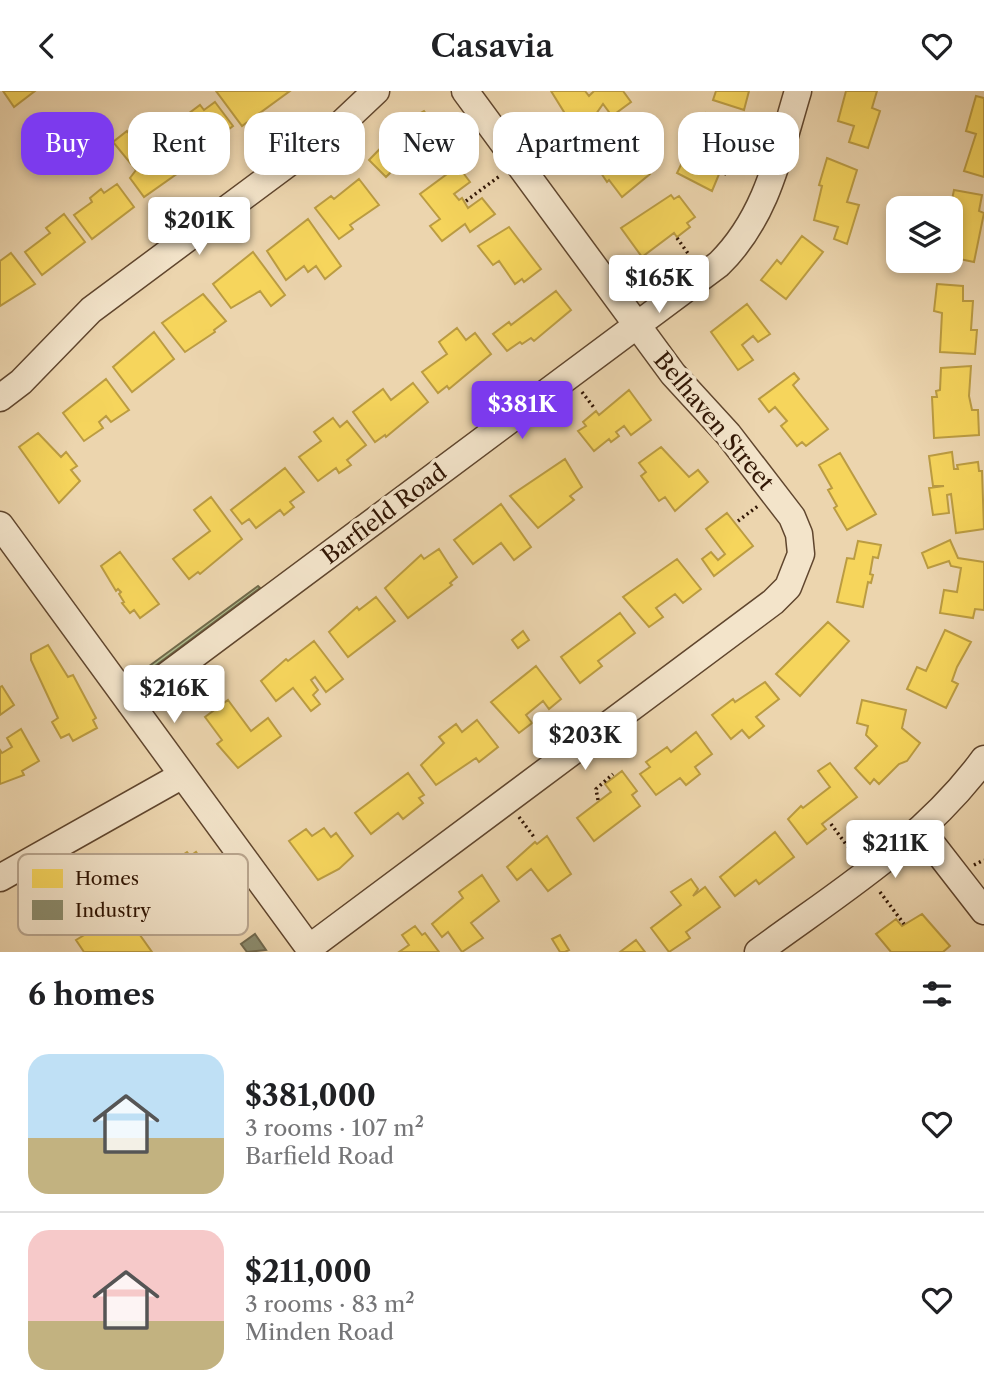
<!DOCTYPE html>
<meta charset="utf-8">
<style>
body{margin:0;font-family:"Libre Caslon Text",serif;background:#f2f2f2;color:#202124;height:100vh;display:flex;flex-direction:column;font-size:26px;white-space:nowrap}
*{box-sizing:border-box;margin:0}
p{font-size:23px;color:#757577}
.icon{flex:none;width:38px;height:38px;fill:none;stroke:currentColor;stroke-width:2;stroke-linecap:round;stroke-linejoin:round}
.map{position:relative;height:861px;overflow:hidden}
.details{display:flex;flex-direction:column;background:#fff;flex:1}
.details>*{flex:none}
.top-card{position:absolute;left:21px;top:21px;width:943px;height:63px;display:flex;gap:14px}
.controls{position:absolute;left:886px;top:105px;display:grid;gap:14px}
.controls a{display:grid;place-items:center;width:77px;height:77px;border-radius:14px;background:#fff;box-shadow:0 4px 10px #0003;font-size:35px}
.price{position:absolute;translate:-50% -60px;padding:0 16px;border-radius:7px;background:#fff;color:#222;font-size:23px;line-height:46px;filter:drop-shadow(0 2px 4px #0008)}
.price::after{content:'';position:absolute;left:50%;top:42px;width:21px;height:16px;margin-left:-10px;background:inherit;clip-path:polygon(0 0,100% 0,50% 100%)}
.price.active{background:#7c3aed;color:#fff}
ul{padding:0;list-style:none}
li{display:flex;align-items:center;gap:21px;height:175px;padding:0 28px}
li+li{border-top:2px solid #e0e0e0}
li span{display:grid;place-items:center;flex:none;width:196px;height:140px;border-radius:21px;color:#555}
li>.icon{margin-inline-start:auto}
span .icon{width:84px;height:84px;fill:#fffc;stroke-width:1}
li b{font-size:30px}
h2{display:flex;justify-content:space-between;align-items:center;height:84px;padding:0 28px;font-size:30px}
.tag{padding:0 24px;border-radius:21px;background:#fff;box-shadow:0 4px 10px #0003;font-size:24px;line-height:63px}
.tag.active{background:#7c3aed;color:#fff}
header{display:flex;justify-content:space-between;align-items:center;height:91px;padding:0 28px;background:#fff;font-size:32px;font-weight:600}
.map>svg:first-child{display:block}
.green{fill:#b1be8f;stroke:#716a4a;stroke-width:2}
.homes{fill:#f6d55c;stroke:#bb9c42;stroke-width:2}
.industry{fill:#8c8c6e;stroke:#71694e;stroke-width:2}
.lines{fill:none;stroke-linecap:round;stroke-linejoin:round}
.minor-casing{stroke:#60462e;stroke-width:29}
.path{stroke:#311604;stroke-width:3.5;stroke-dasharray:2 3.5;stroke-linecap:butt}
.minor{stroke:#f3e4ca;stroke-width:26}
.labels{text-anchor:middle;stroke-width:7;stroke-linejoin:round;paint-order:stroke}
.street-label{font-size:23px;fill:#311604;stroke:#f3e4ca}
.key{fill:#f3e4ca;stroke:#b9a68f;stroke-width:2}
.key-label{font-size:19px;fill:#311604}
</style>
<header><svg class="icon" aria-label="back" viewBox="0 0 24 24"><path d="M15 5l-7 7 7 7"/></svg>Casavia<svg class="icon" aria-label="heart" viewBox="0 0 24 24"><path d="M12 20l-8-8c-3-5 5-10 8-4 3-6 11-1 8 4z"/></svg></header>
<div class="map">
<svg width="984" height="861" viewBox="0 0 984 861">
<rect width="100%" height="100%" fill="#ecd5ae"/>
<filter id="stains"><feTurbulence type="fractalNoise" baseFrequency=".00286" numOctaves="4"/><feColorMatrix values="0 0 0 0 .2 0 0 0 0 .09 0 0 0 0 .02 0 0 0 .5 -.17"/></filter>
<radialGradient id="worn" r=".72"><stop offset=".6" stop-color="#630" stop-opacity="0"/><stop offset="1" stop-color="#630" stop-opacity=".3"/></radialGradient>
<path class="green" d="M258 495 260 497 147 581 137 584Z"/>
<path class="homes" d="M3 0H35L14 16Z
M216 0H290L242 35Z
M551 0H585L589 5 594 0H623L631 11 612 25 603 13 596 23 602 31 584 44 569 29Z
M716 0H749L744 19 713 9Z
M846 0H877L872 17 880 20 868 57 849 51 854 35 838 30Z
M976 5 984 7V86L964 80 976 43 966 40Z
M215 11 233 35 192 66 175 41 192 28 188 23 200 14 204 19Z
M424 20 452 59 428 77 414 58 386 86 369 69 401 36 400 34Z
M706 22 729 31 722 48 732 52 712 100 677 82Z
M127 40 145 64 164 45 188 75 144 106 130 87 136 79 113 51Z
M608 41 628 66 634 62 650 83 622 106 609 89 607 91 585 58Z
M827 67 857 79 847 111 859 114 847 153 834 148 838 136 814 129 822 95 819 94Z
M458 75 470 91 454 103 459 109 462 107 468 117 482 107 495 123 470 141 465 133 442 150 430 135 440 128 420 103Z
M359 88 379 114 350 134 353 138 339 148 315 117 331 105 334 108Z
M117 93 134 116 92 148 74 124 92 111 90 107 101 98 104 102Z
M954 99 982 104 979 120 984 122 974 171 950 166V118Z
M671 104 674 108 679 105 695 126 687 132 690 136 677 146 674 142 642 166 621 137Z
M64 123 85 151 42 184 25 161 50 142 46 137Z
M308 128 341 175 325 188 316 175 308 181 304 175 286 189 267 160Z
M509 136 541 178 524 191 522 188 515 193 499 170 493 174 478 155Z
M802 145 823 161 786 208 761 189 777 169 781 173Z
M253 161 285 204 271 215 260 200 231 217 213 193Z
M11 162 35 193 0 215V170Z
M937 193 963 195V210H973L971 239H977L975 263 940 261 942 222 934 220Z
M556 200 571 219 534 250 531 247 522 253 520 251 507 260 493 243 509 231 511 234Z
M203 203 226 230 214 239 215 241 185 261 162 232Z
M747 213 770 243 758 251 753 245 742 254 753 269 738 279 711 241Z
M457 237 466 249 475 242 491 263 449 298 447 295 438 302 422 281 447 263 439 251Z
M154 241 174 268 132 301 113 276Z
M971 275 969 305 972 319H978L979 344 934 347 932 306H937L936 300 940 299 941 277Z
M794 282 799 288 793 294 828 338 806 355 802 351 797 355 781 335 787 330 775 316 769 321 759 308Z
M106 288 129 319 111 331 106 325 99 331 103 337 84 350 63 322Z
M413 292 428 311 386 346 385 344 375 351 353 321 383 298 391 309Z
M629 299 651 329 631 344 624 335 616 341 619 345 611 351 609 348 594 360 578 340 586 335 583 331 596 320 599 324Z
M333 327 340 336 347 330 366 354 347 369 351 374 339 382 336 377 318 390 299 366 321 350 314 341Z
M38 342 61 366 66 361 77 375 71 379 80 390 59 412 19 356Z
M661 356 689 386 698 379 708 391 675 420 665 406 659 410 641 385 646 381 639 372Z
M952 361 954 378H958L957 374 978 371 979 380H982L984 438 956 442 951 403 947 404 949 422 933 424 929 397 944 395H933L929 365Z
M840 362 876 423 847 439 834 417 837 415 828 399 832 397 819 374Z
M565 368 582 396 570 405 574 409 538 437 510 405Z
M285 377 304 401 290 411 294 416 284 424 280 419 256 437 249 428 242 433 231 419Z
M211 406 242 448 200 483 198 481 189 488 173 468 210 440 194 419Z
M501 413 531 456 514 469 501 452 473 473 454 449Z
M727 422 753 455 714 485 702 468 711 461 718 469 725 463 706 438Z
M950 449 958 467 984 471V519L975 518 973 527 940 522 944 499 957 501 961 477 951 475 949 470 928 477 922 462Z
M858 450 881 454 878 467 873 466 870 483 873 484 871 492 868 491 863 516 837 511 847 467 854 468Z
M439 458 457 486 450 492 452 494 408 527 385 497 421 464 424 468Z
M120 461 159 513 140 527 134 519 130 522 122 512 124 511 119 503 121 501 118 498 116 500 101 475Z
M677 468 701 498 683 512 675 503 656 517 663 526 649 536 623 506Z
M376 506 395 530 348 566 329 541 357 516 359 519Z
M620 522 635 542 598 570 602 575 580 592 561 566Z
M828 531 849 550 800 605 776 583Z
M945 539 971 551 957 576 952 590 958 593 946 617 907 598 917 576 926 580Z
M523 540 529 549 518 557 512 549Z
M314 550 343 588 326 601 315 586 311 589 318 599 313 604 320 613 311 620 293 597 276 610 261 590 286 568 288 570Z
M48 554 68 586 73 584 96 627 93 629 97 637 73 650 69 643 61 647 52 631 58 627 31 569V563Z
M536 575 561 608 549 618 543 610 526 624 532 632 519 642 491 611Z
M765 591 779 608 756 626 764 635 749 647 742 639 731 648 712 624 733 608 735 611Z
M2 595 14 614 0 624V596Z
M228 609 251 640 268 627 281 645 238 677 217 653 222 649 205 626Z
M862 609 906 619 902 637 920 652 907 670 899 673 879 693 874 688 870 693 855 677 877 655 866 644 868 635 857 632Z
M477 629 498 656 479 671 476 667 436 694 421 674 444 652 439 646 456 633 462 641Z
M21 638 39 670 22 680 24 684 0 693V659L2 662 12 656 7 647Z
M696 641 712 663 695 676 700 683 686 694 680 687 656 704 640 683 650 676 646 671 667 656 671 661Z
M830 672 857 706 822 733 826 738 807 753 788 728 801 715 803 717 830 696 818 680Z
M622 680 637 700 632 704 640 715 594 750 577 727 611 701 605 693Z
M408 682 424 704 419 707 423 712 403 728 398 722 371 743 355 722Z
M324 737 331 746 336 742 353 765 339 778 318 789 289 750 306 738 312 745Z
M775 741 794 766 759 793 756 789 735 805 720 786Z
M547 745 571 783 548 800 531 778 517 789 507 776 535 751 537 753Z
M187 761 190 765 196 761 202 770 196 775 205 788 170 812 166 806 156 812 145 796 155 789 152 785Z
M482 784 499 810 471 832 483 847 462 861 448 841 442 846 432 833 463 807 459 801Z
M691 788 698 798 693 805 705 796 720 816 686 841 690 847 669 861 651 837 681 814 671 801Z
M115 816 132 839 135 837 152 861H84L76 849 101 834 97 828Z
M922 823 950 855 943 861H891L876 843 896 828 902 835Z
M415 835 422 844 425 842 439 861H399L409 854 402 844Z
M560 844 569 859 565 861H560L552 848Z
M636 849 645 861H620Z"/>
<path class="industry" d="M255 843 266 859 247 861 241 853Z"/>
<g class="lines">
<defs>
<path id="minor" d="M0 307 21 291 91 219 341 33 376 0
M0 434 312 861
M130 612 719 173C767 126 779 63 798 0
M921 739 984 820
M0 787 181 685
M309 857 773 511 788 496 801 463 799 443 792 426 728 343 673 283 465 0
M758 861C838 802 925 749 984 668"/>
</defs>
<use href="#minor" class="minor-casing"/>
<path class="path" d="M724 84 738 48
M466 110 501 84
M677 147 692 168
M582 301 595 318
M738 430 758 415
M598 709 596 698 613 683
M519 726 534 746
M831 733 851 760
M974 774 984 769
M880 801 904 833"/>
<use href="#minor" class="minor"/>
</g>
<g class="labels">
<g class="street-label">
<text transform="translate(714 330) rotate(50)" y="8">Belhaven Street</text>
<text transform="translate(384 423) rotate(-37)" y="8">Barfield Road</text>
</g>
</g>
<rect x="18" y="763" width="230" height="81" rx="10" class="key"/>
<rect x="32" y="778" width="31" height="19" fill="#f6d55c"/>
<rect x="32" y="809" width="31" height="20" fill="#8c8c6e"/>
<g class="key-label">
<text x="75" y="794">Homes</text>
<text x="75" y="826">Industry</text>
</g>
<rect width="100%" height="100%" filter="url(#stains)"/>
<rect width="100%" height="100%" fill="url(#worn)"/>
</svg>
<div class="controls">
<a><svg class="icon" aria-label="layers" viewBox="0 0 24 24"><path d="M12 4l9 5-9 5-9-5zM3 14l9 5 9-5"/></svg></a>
</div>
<b class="price" style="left:199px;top:166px">$201K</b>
<b class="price" style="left:659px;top:224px">$165K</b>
<b class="price active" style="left:522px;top:350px">$381K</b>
<b class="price" style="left:174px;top:634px">$216K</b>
<b class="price" style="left:585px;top:681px">$203K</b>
<b class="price" style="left:895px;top:789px">$211K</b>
<div class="top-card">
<a class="tag active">Buy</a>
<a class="tag">Rent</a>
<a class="tag">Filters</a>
<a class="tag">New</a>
<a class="tag">Apartment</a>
<a class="tag">House</a>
</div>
</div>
<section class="details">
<h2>6 homes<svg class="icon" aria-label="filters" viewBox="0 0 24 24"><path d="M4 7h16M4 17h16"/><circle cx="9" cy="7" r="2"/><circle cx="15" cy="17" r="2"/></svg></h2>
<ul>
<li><span style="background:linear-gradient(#bfe0f5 60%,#c2b280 0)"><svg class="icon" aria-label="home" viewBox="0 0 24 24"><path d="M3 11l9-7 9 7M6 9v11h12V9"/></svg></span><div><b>$381,000</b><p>3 rooms · 107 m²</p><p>Barfield Road</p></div><svg class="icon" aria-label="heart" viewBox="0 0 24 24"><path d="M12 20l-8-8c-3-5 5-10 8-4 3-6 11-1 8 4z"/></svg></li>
<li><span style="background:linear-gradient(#f6c9c9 65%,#c2b280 0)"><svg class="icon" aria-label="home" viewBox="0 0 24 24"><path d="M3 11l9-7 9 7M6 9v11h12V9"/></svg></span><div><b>$211,000</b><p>3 rooms · 83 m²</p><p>Minden Road</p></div><svg class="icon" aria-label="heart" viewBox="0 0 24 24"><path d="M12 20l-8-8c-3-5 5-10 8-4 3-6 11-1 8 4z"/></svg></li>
</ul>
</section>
